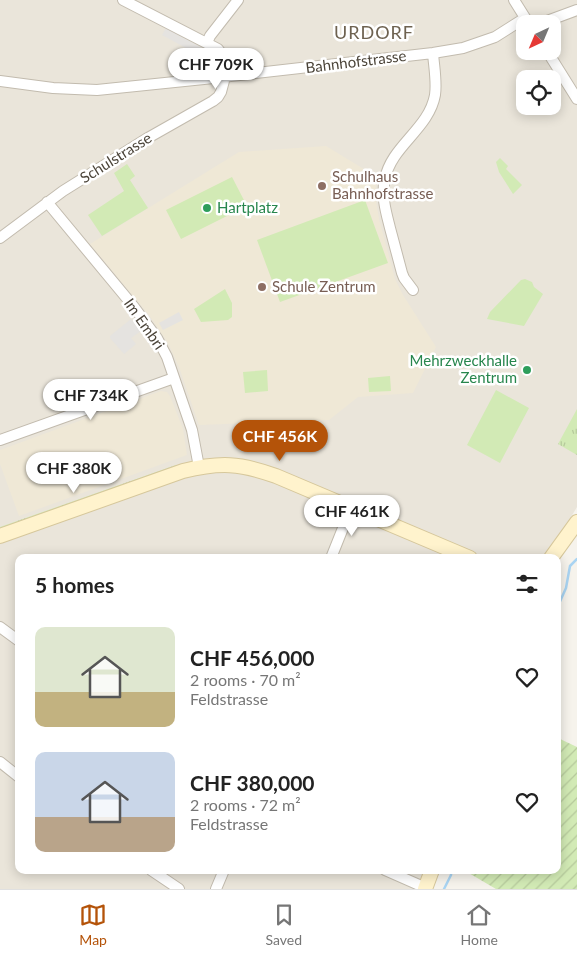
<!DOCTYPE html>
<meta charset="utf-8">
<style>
body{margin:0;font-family:Lato,sans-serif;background:#f2f2f2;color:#222;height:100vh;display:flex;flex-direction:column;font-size:19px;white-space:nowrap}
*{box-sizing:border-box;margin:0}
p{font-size:16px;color:#767676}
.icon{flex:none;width:28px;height:28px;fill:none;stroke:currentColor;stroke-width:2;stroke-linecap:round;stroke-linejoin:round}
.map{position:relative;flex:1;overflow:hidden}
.side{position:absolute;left:15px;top:554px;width:546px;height:320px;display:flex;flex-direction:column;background:#fff;border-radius:10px;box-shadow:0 2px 12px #0003}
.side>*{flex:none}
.needle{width:32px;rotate:224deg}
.fabs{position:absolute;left:516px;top:15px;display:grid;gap:10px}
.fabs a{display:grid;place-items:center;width:45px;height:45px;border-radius:10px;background:#fff;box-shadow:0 2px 12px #0003;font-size:25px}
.price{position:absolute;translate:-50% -42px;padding:0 11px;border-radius:18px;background:#fff;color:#222;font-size:16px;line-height:32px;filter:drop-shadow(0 1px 2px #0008)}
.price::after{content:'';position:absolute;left:50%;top:30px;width:15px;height:11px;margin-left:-8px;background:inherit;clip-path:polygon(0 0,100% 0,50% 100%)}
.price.selected{background:#b45309;color:#fff}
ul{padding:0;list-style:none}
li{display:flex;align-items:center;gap:15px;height:125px;padding:0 20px}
li span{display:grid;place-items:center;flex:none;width:140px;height:100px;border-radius:10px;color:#555}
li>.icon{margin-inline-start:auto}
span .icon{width:60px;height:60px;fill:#fffc;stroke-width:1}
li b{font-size:21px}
h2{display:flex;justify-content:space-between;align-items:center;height:60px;padding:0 20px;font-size:21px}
.tabs{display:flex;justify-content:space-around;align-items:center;height:70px;border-top:1px solid #e0e0e0;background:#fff;font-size:14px;color:#767676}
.tabs a{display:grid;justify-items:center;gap:2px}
.tabs .selected{color:#b45309}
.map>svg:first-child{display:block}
.residential{fill:#eae5da;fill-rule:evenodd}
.education{fill:#efe8d6}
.grass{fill:url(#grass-tufts)}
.park{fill:#d2eab5}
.garden{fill:url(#garden-furrows)}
.parking{fill:#e5e3e0}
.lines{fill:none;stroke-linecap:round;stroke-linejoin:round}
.stream{stroke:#a9d4f2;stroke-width:2.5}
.street-casing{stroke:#c2bbae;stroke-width:12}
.secondary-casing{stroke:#d6c79b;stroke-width:16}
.street{stroke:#fff;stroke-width:10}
.secondary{stroke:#fff3cd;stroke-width:14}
.education-dot{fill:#8d6e63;stroke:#fff;stroke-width:2}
.leisure-dot{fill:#2e9e5b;stroke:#fff;stroke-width:2}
.labels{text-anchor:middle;stroke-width:5;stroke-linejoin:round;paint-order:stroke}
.street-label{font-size:15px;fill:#4b4439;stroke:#fff}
.education-label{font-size:15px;fill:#785e54;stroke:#fff;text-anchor:start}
.leisure-label{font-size:15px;fill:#27864d;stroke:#fff;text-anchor:start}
.quarter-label{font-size:18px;letter-spacing:1px;fill:#6e6250;stroke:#fff}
</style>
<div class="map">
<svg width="577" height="889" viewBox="0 0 577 889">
<defs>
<pattern id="grass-tufts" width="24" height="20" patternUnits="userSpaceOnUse" patternTransform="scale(1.25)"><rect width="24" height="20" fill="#d2eab5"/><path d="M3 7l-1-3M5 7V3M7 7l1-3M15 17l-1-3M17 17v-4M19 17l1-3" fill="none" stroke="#b6ca9c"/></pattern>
<pattern id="garden-furrows" width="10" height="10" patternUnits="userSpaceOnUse" patternTransform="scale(1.25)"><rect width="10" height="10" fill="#d2eab5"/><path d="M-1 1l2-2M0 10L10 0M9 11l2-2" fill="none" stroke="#b6ca9c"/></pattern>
</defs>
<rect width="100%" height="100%" fill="#f6f3ec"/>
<path class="residential" d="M0 0H577V507L547 557 19 558V870H426L419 889H0ZM525 24H552V51H525ZM525 79H552V106H525Z"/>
<path class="education" d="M326 146 377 177 375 195 379 219 395 279 403 295 436 347 413 393 358 397 329 420 199 425 179 367 168 343 149 315 90 244 239 152Z
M161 391 167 392 170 396 183 429 187 455 19 516 0 464V450Z"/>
<path class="grass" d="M577 409V455L558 444Z
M176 465H178L0 530V527Z"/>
<path class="park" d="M500 158 508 166 506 169 522 185 513 194 499 172 496 162Z
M127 164 135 176 130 180 148 208 102 236 88 215 124 191 114 173Z
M232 177 247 206 181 239 166 210Z
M365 200 388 263 280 302 257 240Z
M525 279 532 282 534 287 543 294 524 326 487 319 490 312 521 280Z
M225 289 232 303V317L228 320 201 322 194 309Z
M267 370 268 391 245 393 243 372Z
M390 376 391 391 369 392 368 378Z
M496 390 529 408 500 463 467 445Z"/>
<path class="garden" d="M558 738 577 747V889H496L467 872 468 870H558Z"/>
<path class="parking" d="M166 28 204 49 201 56 162 35Z
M179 312 183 320 163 330 159 323Z
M131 319 141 331 131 338 136 344 124 354 110 338V336Z"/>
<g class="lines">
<path class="stream" d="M558 606 566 588 570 566 577 559
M444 889 451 875V870"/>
<defs>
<path id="street" d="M514 0 529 24
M539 24 577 10
M207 43 210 36 238 0
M547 51 577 99
M0 81 53 88 97 90 204 79 433 53 463 48 495 37 525 18
M47 202 134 307 157 338 167 357 192 430 199 467
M0 238 63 191 146 139 213 101 218 97 221 92 225 77 226 62 224 57 218 49 123 0
M413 290 404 278 402 273C398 258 394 243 390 228 386 212 381 196 385 179 391 146 429 129 435 95 437 82 434 67 433 53
M0 440 174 378
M331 558 351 508
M0 627 19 641
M0 762 19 777
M151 870 179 889
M385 870 426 888
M216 889 224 870"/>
<path id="secondary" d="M0 536 183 471C220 462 240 463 276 476L470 558
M551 558 577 522
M425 889 432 870"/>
</defs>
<use href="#street" class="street-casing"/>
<use href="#secondary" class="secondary-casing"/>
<use href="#street" class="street"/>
<use href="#secondary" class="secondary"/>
</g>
<g class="education-dot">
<circle cx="322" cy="186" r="5"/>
<circle cx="262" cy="287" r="5"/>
</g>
<g class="leisure-dot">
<circle cx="207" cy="208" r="5"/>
<circle cx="527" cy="370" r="5"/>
</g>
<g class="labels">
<g class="street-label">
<text transform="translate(356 62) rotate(-7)" y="5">Bahnhofstrasse</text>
<text transform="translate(116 158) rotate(-32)" y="5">Schulstrasse</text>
<text transform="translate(144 324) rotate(55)" y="5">Im Embri</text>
</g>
<g class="education-label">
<text x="332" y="182">Schulhaus<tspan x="332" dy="17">Bahnhofstrasse</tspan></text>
<text x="272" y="292">Schule Zentrum</text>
</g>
<g class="leisure-label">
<text x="217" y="213">Hartplatz</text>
<text x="517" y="366" text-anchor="end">Mehrzweckhalle<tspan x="517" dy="17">Zentrum</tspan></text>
</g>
<g class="quarter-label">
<text x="374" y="39">URDORF</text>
</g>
</g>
</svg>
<div class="fabs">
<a><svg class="needle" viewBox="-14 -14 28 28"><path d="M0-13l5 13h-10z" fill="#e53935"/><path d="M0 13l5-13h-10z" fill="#767676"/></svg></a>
<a><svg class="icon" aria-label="locate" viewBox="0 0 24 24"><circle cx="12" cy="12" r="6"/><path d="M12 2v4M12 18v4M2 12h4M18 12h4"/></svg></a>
</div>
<b class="price" style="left:216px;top:90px">CHF 709K</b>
<b class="price" style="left:91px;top:421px">CHF 734K</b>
<b class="price selected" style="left:280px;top:462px">CHF 456K</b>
<b class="price" style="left:74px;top:494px">CHF 380K</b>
<b class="price" style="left:352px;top:537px">CHF 461K</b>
<section class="side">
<h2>5 homes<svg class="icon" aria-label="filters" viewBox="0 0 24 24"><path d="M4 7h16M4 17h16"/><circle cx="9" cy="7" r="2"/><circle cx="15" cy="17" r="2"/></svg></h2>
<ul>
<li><span style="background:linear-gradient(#dfe7d0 65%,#c2b280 0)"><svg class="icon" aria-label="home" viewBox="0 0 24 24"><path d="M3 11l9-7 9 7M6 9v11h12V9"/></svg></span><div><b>CHF 456,000</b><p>2 rooms · 70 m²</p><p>Feldstrasse</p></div><svg class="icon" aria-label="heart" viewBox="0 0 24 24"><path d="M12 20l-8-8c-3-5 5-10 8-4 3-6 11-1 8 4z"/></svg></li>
<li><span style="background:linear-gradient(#c9d6e8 65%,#b9a48a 0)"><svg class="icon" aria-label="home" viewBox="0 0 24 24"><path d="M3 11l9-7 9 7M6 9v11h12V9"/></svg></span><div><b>CHF 380,000</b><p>2 rooms · 72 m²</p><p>Feldstrasse</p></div><svg class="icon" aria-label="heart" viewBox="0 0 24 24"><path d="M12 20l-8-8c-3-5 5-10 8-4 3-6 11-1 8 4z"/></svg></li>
</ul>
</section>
</div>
<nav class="tabs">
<a class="selected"><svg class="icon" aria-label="map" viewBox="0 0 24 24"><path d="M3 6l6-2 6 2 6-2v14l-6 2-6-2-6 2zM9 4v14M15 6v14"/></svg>Map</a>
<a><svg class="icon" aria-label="saved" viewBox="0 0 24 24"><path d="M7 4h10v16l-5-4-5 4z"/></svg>Saved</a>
<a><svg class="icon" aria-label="home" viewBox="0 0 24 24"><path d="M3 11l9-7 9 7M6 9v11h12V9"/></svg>Home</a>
</nav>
